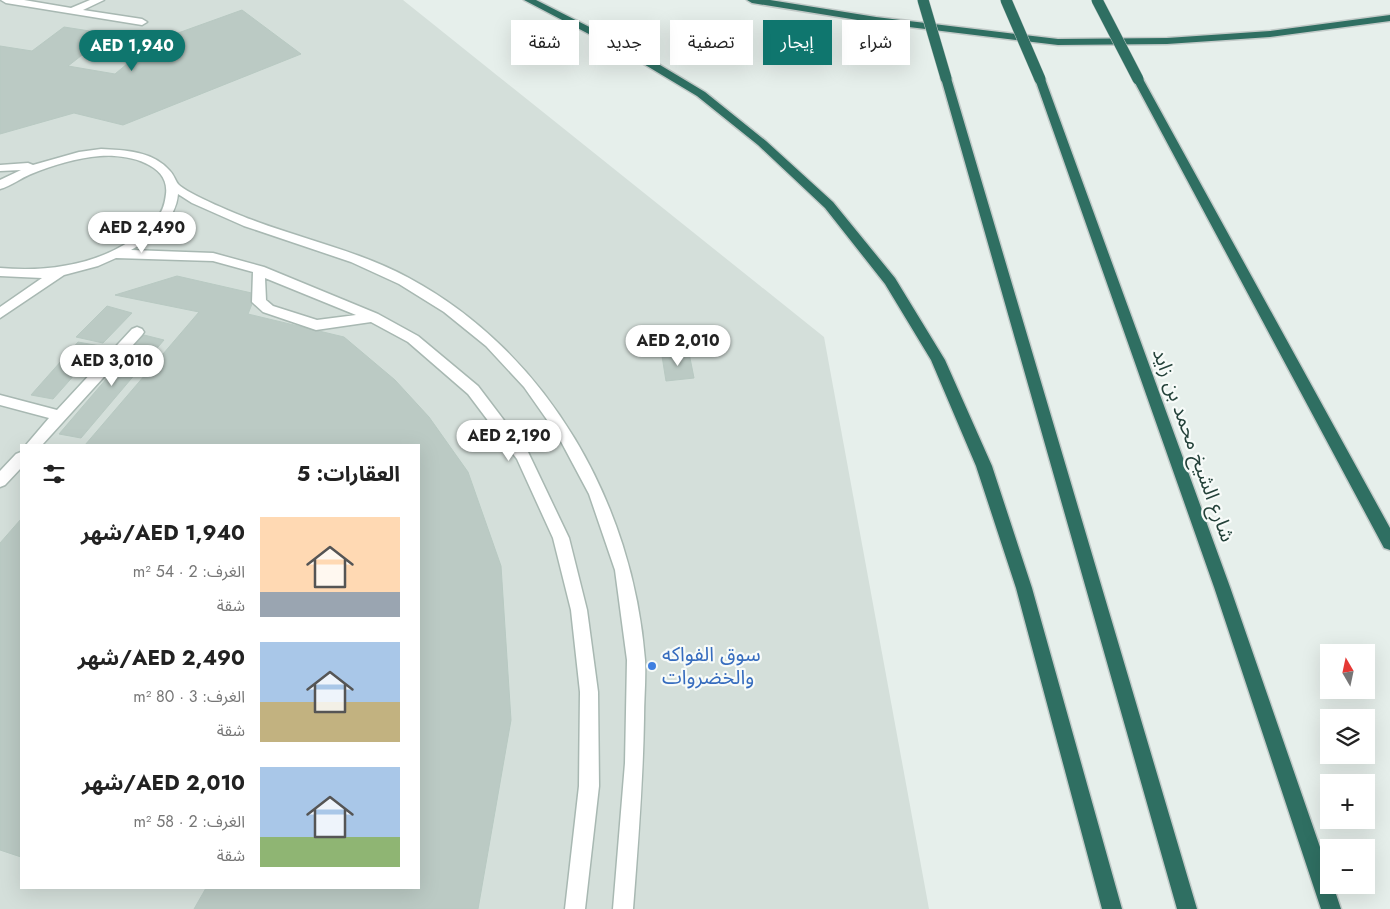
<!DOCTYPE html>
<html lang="ar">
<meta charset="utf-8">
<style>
body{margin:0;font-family:Jost,"Noto Sans Arabic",sans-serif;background:#f2f2f2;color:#222;direction:rtl;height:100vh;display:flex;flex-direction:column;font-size:19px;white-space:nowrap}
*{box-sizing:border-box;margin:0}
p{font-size:16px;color:#767676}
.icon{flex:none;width:28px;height:28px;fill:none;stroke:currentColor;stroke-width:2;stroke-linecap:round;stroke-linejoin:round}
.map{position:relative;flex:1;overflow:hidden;direction:ltr}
.drawer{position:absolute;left:20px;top:444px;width:400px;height:445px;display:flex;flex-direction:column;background:#fff;border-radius:0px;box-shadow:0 5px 20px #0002;direction:rtl}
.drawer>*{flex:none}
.top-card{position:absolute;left:435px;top:20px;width:475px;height:45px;direction:rtl;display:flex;gap:10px}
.needle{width:32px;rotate:351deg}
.buttons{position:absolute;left:1320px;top:644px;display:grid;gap:10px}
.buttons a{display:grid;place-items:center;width:55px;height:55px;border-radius:0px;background:#fff;box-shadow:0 5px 20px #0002;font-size:25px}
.price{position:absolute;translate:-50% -42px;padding:0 11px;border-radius:18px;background:#fff;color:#222;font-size:16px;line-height:32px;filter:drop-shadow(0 1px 2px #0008)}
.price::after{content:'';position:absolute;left:50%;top:30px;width:15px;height:11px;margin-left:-8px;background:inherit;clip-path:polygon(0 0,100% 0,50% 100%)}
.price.active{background:#0f766e;color:#fff}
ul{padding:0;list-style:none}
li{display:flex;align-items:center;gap:15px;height:125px;padding:0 20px}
li span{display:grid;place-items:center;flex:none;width:140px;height:100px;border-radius:0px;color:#555}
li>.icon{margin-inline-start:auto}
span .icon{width:60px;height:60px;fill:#fffc;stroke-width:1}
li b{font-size:21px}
h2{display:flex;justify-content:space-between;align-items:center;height:60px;padding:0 20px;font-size:21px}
.pill{padding:0 18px;border-radius:0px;background:#fff;box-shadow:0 5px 20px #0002;font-size:18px;line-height:45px}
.pill.active{background:#0f766e;color:#fff}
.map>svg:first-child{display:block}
.built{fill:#d4dfda;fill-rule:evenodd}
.building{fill:#bbcac4;stroke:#b8c9c2}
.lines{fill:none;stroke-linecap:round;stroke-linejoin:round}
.minor-casing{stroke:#a8b8b2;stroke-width:3}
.highway-casing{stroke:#c2cac8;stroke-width:3}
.minor{fill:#fff;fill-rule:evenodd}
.highway{fill:#2f6f62;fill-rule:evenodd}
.highway-bridge-casing{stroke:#c2cac8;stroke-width:12;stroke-linecap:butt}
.highway-bridge{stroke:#2f6f62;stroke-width:11}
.shop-dot{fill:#3f7fe0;stroke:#f7fbf9;stroke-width:2}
.labels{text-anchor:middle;stroke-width:4.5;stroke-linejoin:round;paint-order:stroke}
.street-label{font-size:20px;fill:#24423a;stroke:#f7fbf9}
.shop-label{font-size:20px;fill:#366cbe;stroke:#f7fbf9;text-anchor:start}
</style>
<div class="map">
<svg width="1390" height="909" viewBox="0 0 1390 909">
<rect width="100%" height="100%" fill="#e6efeb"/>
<path class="built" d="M0 0H403L824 337 929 909H0ZM21 445H419V888H21Z"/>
<path class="building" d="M242 10 301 54 123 125 74 113 0 134V46L32 51 64 27 109 34 68 66 115 74 153 42Z
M177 276 256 294 248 314 344 337 395 380 429 417 468 472 501 566 511 720 478 909H194L206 888H419V445H85L199 312 115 295Z
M107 306 132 313 103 343 76 337Z
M144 335 164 340 81 438 59 434Z
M78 342 100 346 53 399 31 395Z
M689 353 694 378 666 381 662 356Z
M21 519V857L0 850V543Z"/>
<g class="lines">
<defs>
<path id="minor" d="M1 0H24L71 8 90 0H104L83 10 142 19 147 22 142 25 6 3Z
M101 149C125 150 153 151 170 171 174 175 175 180 178 184 187 194 241 216 255 221 306 240 361 252 409 278 548 353 633 504 645 660 646 679 644 699 644 718 643 782 638 845 633 909H613L625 763 627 660 615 570 589 494 557 434 524 387 486 346 444 312 399 284 351 262 244 226 192 203 178 194C176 220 152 239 131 250L213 253 264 267 378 314 418 336 478 386 528 452 569 538 587 610 598 692 599 786 585 909H565L579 786 580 692 571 610 553 538 517 459 468 394 408 342 371 322 316 330 263 312 252 302 253 272 213 261 116 258 98 266 64 275 0 318V307L42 278 0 276V268C55 273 118 262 157 218 163 211 165 203 166 194 170 162 124 154 100 156 76 158 53 165 31 174 21 178 11 186 0 189V180L21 170 0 171V165L28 163 33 165 79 152ZM265 278 356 315 317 320 273 306 266 300Z
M137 327 142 329 144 332 142 335 42 445H26L49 418 0 405V395L57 410 132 329Z
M21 452V468L5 485 0 487V471L16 454Z"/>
<path id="highway" d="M524 0H536L635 50 705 92 766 141 833 202 895 278 945 360 992 466 1032 588 1122 909H1102L1016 588 976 466 931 360 885 284 825 208 758 145 697 96 627 54Z
M747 0H770L876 17 1058 39 1167 38 1270 31 1390 15V21L1270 37 1167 44 1058 45 876 23 752 3Z
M946 75 951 78 1197 909H1177L941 78Z
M1040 76 1045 79 1230 587 1329 873V885H1333L1341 909H1321L1214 587 1035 79Z
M1138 76 1143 79 1390 528V550L1384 548 1133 79Z"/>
</defs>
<use href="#minor" class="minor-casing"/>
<use href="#highway" class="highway-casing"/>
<use href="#minor" class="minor"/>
<use href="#highway" class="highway"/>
<defs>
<path id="highway-bridge" d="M923 0 946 78
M1006 0 1040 79
M1097 0 1138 79"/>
</defs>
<use href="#highway-bridge" class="highway-bridge-casing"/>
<use href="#highway-bridge" class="highway-bridge"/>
</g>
<circle class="shop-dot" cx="652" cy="666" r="5"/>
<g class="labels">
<g class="street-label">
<text transform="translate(1194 445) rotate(70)" y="7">شارع الشيخ محمد بن زايد</text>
</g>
<g class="shop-label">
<text x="662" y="661">سوق الفواكه<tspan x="662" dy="23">والخضروات</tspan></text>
</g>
</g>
</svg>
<div class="buttons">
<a><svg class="needle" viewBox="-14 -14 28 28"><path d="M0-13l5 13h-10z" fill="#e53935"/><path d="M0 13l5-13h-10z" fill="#767676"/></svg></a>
<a><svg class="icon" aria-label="layers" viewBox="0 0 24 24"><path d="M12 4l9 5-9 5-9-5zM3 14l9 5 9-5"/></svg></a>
<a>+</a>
<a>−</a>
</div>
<b class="price active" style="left:132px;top:72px">AED 1,940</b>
<b class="price" style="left:142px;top:254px">AED 2,490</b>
<b class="price" style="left:678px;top:367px">AED 2,010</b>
<b class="price" style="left:112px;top:387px">AED 3,010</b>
<b class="price" style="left:509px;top:462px">AED 2,190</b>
<div class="top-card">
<a class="pill">شراء</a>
<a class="pill active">إيجار</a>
<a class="pill">تصفية</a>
<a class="pill">جديد</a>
<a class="pill">شقة</a>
</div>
<section class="drawer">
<h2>العقارات: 5<svg class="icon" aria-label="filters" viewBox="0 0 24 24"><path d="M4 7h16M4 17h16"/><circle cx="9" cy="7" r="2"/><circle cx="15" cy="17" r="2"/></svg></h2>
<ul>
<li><span style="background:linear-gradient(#ffd9b3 75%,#9aa5b1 0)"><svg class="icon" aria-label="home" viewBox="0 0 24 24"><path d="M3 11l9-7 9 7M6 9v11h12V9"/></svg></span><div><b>AED 1,940/شهر</b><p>الغرف: 2 · 54 m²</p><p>شقة</p></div></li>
<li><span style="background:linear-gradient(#a9c7e8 60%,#c2b280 0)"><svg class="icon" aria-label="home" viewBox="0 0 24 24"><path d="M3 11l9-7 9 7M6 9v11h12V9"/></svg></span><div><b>AED 2,490/شهر</b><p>الغرف: 3 · 80 m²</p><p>شقة</p></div></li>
<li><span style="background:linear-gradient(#a9c7e8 70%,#8fb573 0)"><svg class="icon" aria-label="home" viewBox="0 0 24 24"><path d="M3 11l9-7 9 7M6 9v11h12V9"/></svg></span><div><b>AED 2,010/شهر</b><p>الغرف: 2 · 58 m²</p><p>شقة</p></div></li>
</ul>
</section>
</div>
